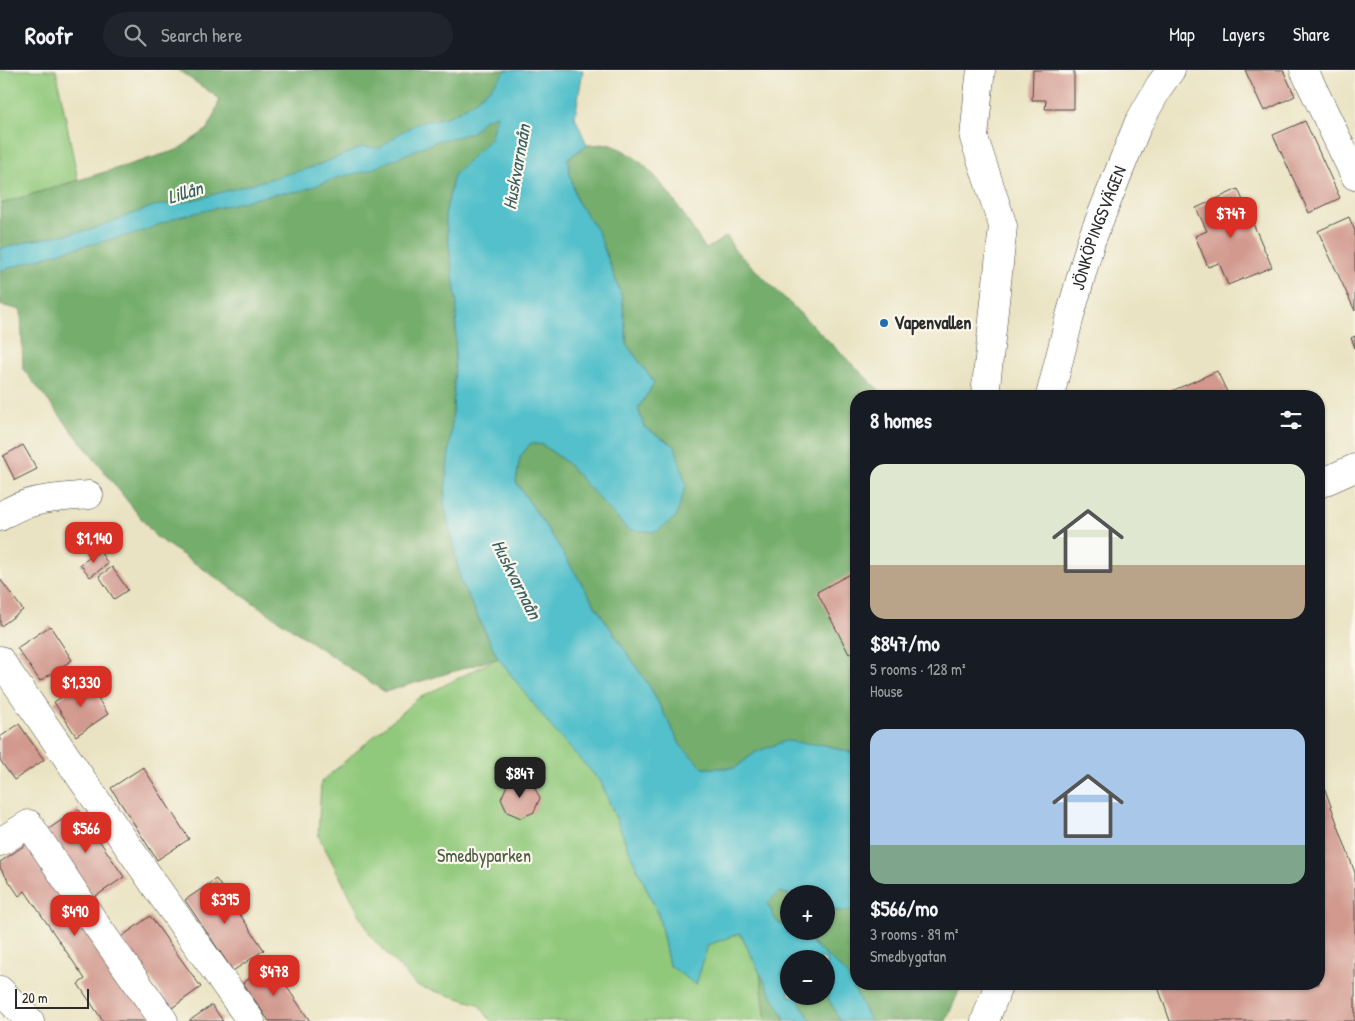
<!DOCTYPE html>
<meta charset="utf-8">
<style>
body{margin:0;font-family:"Patrick Hand",sans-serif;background:#20242c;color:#f1f3f6;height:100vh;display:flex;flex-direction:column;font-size:19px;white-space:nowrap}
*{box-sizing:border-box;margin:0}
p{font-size:16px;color:#9ea1a6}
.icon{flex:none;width:28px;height:28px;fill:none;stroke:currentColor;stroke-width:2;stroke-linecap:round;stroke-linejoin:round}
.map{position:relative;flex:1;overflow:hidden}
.side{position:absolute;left:850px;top:320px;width:475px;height:600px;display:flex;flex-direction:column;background:#171b24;border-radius:20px;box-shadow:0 1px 4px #0004}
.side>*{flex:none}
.controls{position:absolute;left:780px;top:815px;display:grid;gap:10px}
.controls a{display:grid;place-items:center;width:55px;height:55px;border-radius:50%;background:#171b24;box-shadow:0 1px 4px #0004;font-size:25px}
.scale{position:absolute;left:15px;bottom:12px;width:74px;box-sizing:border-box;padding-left:5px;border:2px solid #2b2b2b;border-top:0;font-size:14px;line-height:18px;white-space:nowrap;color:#2b2b2b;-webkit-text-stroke:4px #fbf7ec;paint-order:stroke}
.price{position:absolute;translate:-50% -42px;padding:0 11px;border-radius:10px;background:#d93025;color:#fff;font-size:16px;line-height:32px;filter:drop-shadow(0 1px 2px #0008)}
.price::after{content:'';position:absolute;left:50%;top:30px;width:15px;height:11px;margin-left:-8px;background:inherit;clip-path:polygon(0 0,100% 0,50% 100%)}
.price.selected{background:#222;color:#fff}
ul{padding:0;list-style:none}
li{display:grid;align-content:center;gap:10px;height:265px;padding:0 20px}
li span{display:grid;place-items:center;height:155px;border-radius:15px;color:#555}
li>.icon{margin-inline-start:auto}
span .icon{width:90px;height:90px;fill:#fffc;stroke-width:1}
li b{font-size:21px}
h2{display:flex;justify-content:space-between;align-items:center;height:60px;padding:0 20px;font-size:21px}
header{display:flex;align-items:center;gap:30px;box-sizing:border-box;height:70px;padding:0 25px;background:#171b24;border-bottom:1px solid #363941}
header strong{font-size:24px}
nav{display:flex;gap:28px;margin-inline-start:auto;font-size:18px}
.search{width:350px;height:45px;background:#20242c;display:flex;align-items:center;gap:12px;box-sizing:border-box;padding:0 18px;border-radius:28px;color:#9ea1a6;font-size:19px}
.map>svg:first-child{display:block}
.green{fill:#91c97c;stroke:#5e7a54}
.forest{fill:#74ad6c;stroke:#506c4c}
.water{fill:#52c0cb;stroke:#3e767b}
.building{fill:#d2998e}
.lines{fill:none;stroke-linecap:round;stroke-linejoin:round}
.minor-casing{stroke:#484742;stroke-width:29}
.minor{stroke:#fff;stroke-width:28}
.poi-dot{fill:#1f6fb2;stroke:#fbf7ec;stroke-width:2}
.labels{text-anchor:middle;stroke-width:4.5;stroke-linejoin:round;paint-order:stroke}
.street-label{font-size:18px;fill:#2b2b2b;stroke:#fbf7ec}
.poi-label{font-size:18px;font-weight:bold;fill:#2b2b2b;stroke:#fbf7ec;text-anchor:start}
.park-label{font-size:18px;fill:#4a5a43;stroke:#fbf7ec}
.water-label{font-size:19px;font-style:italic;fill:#395f63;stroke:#fbf7ec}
</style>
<header>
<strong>Roofr</strong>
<div class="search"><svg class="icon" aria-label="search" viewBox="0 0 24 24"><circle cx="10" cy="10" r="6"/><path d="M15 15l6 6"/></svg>Search here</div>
<nav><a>Map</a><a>Layers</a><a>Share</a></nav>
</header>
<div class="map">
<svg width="1355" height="951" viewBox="0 0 1355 951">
<rect width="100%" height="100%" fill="#fbf7ec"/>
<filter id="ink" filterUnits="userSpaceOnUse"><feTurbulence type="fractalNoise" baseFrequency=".02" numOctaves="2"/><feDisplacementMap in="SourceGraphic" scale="10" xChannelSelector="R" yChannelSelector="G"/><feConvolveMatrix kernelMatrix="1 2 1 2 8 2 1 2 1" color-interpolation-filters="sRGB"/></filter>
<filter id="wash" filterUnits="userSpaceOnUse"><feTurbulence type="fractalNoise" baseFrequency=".0096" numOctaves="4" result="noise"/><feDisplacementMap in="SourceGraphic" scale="20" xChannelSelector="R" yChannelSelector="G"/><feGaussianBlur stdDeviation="1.12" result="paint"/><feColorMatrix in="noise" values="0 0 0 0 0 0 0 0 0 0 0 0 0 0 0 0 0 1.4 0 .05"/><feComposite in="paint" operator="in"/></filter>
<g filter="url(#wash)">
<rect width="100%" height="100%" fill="#eae3c3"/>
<path class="green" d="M0 0H56L78 110 0 134Z
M498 588 582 691 601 712 631 785 658 843 669 895 708 875 740 863 760 903 766 951H491L478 934 417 916 372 868 318 765 321 712 417 629Z"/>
<path class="forest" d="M178 0H510L490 69 454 105 445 145 457 235 453 342 444 433 461 512 498 588 385 622 156 467 23 299 21 240 0 235V134L177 80 208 59 220 29Z
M609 74C655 90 680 141 706 179L727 166 734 179 885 326H856V684L825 675 756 682 735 698H703L681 676 650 617 596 537 557 473 516 412 520 387 531 373 543 375 566 392 675 376 644 357 638 338 649 322 654 312 627 275 622 227 598 162 577 131 570 105 568 88 587 75Z
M772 822H779L789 825V858L777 852 767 833Z
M826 838 836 841 856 839V914H962L946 951H766L760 903 787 880 789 889V926H826V885L804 866 795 861H826Z"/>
<path class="water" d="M506 0H583L575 47 587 75 568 88 570 105 577 131 598 162 622 227 627 275 654 312 649 322 638 338 644 357 675 376 686 415 676 447 656 462 628 460 566 392 543 375 531 373 520 387 516 412 557 473 596 537 650 617 681 676 703 698H735L756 682 785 671 825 675 856 684V840L836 841 826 838V824H789V825L779 822 767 833 777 852 789 858V861H795L804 866 846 903 870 951H840L826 923V889H789V895L781 904 789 916V926H796L811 951H786L760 903 740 863 708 875 696 915 669 895 658 843 631 785 601 712 552 658 498 588 461 512 444 433 453 342 457 235 445 145 454 105 490 69 497 45 483 50 473 62 450 69 439 70 367 101 340 107 301 121 275 124 178 147 138 163 67 180 0 201V179L29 171 90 160 154 136 190 131 313 97 363 77 381 78C392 68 403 60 417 54 428 49 442 50 454 44 475 33 492 18 506 0Z"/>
<g id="blocks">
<path class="building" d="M1033 0H1074V39H1045L1046 30H1032Z
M1245 0H1283L1295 26 1264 41Z
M1305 51 1340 128 1309 143 1273 65Z
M1238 119 1272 197 1228 215 1219 193 1208 197 1195 166 1207 161 1196 138Z
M1349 147 1355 161V241L1318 161Z
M1355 266V278L1351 268Z
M1217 301 1229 326H1174L1172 321Z
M23 375 37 399 15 410 3 386Z
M100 481 108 494 90 507 80 494Z
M112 497 128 520 114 529 99 506Z
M852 503 856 510V580L849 584 817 522Z
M0 509 23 540 1 556 0 555Z
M50 556 72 590 40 611 17 578Z
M86 611 108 644 76 666 54 632Z
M19 654 44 690 14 710 0 690V667Z
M143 697 189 769 157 790 111 718Z
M1319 703 1355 803V951H1170L1157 914H1319Z
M520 710 533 715 540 728 534 742 521 748 507 742 501 729 507 715Z
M78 739 124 807 93 828 47 760Z
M31 771 154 951H103L78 914 85 909 25 821 19 826 0 798V792Z
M216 809 264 880 233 901 185 830Z
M150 846 201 917 172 938 121 867Z
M271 894 310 951H269L243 913Z
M212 935 223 951H189Z"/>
</g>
</g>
<g filter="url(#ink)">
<use href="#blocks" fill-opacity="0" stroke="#484742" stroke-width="1"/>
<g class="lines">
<defs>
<g id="minor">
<path d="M981 0 979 16 974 68 1003 156 985 326"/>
<path d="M1304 0 1355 106"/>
<path id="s1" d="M1050 326 1070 246 1091 171 1138 54 1160 15 1171 0"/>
<path d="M1319 414 1355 398"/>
<path d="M0 447C26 428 58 428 89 425"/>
<path d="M0 590 156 817 251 951"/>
<path d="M0 772 29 754 97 856 164 951"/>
<path d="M0 920 30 951"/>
<path d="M985 951 997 919V914"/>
</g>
</defs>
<use href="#minor" class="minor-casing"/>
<use href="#minor" class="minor"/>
</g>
</g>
<circle class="poi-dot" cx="884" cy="253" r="5"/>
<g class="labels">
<g class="street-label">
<text dy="6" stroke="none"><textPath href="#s1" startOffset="175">JÖNKÖPINGSVÄGEN</textPath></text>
</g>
<g class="poi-label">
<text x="894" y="259">Vapenvallen</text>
</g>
<g class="park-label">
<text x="484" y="792">Smedbyparken</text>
</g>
<g class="water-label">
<text transform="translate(516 97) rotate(-80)" y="7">Huskvarnaån</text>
<text transform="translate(185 122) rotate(-17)" y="7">Lillån</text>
<text transform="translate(517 509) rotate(63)" y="7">Huskvarnaån</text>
</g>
</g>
</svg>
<div class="controls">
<a>+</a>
<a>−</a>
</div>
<div class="scale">20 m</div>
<b class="price" style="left:1231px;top:169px">$747</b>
<b class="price" style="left:94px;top:494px">$1,140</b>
<b class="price" style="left:81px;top:638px">$1,330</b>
<b class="price selected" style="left:520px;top:729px">$847</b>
<b class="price" style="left:86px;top:784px">$566</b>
<b class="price" style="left:225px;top:855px">$395</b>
<b class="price" style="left:75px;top:867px">$490</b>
<b class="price" style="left:274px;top:927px">$478</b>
<section class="side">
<h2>8 homes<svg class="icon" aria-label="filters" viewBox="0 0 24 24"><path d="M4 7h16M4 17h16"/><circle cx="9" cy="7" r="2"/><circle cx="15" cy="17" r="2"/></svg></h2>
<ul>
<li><span style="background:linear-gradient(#dfe7d0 65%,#b9a48a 0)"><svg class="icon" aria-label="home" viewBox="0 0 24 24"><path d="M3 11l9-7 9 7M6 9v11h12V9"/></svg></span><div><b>$847/mo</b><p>5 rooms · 128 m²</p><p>House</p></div></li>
<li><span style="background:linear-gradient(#a9c7e8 75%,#7fa58c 0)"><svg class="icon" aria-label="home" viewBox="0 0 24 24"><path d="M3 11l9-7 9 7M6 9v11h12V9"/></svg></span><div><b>$566/mo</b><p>3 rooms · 89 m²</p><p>Smedbygatan</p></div></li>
</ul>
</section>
</div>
